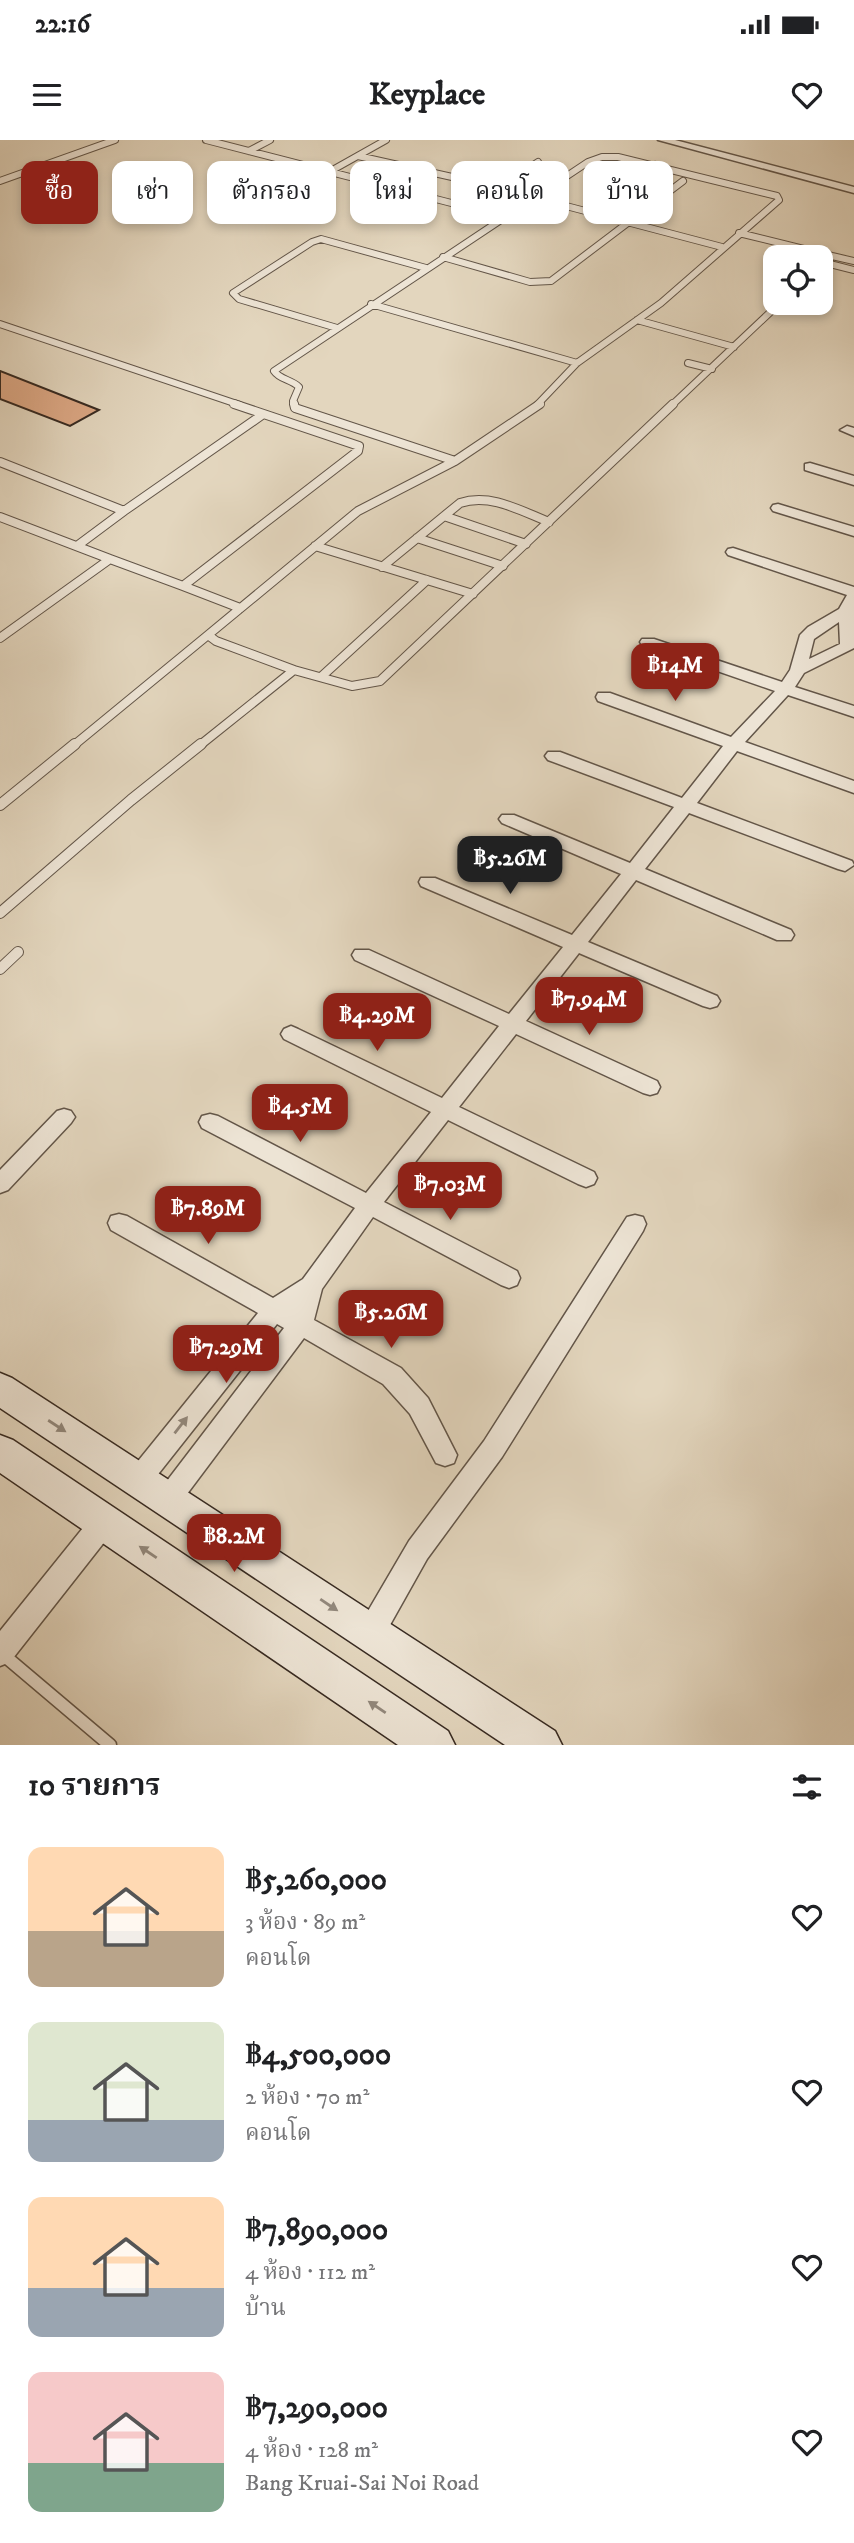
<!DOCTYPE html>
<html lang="th">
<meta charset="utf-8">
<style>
body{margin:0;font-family:"IM FELL DW Pica","Noto Serif Thai",serif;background:#f2f2f2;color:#202124;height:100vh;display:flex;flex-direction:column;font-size:26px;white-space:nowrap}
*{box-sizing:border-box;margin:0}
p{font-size:23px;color:#757577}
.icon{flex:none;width:38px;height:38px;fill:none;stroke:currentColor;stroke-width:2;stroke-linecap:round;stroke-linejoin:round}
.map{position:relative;height:1605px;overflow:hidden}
.panel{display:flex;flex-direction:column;background:#fff;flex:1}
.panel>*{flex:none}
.top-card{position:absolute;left:21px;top:21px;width:812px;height:63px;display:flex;gap:14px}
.controls{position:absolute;left:763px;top:105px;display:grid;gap:14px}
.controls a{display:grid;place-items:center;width:70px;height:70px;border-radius:14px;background:#fff;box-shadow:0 4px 10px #0003;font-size:35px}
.price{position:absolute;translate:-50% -60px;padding:0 16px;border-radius:14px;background:#8f2418;color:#fff;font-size:23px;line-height:46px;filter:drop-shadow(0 2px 4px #0008)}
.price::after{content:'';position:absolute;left:50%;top:42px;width:21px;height:16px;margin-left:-10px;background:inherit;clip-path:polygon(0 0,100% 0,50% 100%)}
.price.on{background:#222;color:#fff}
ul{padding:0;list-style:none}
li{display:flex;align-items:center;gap:21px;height:175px;padding:0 28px}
li span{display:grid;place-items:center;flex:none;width:196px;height:140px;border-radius:14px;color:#555}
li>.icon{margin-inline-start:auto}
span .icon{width:84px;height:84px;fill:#fffc;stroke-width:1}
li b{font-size:30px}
h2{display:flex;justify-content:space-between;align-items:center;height:84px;padding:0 28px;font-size:30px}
.tag{padding:0 24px;border-radius:14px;background:#fff;box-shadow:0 4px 10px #0003;font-size:24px;line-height:63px}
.tag.on{background:#8f2418;color:#fff}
.status{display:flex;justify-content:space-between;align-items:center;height:49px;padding:0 35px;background:#fff;direction:ltr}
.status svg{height:19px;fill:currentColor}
header{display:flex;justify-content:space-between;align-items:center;height:91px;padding:0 28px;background:#fff;font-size:32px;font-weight:800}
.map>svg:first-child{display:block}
.building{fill:#dba784;stroke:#382b22;stroke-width:2}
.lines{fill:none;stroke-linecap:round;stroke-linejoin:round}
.lane-far3-casing{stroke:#635649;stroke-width:8}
.lane-far2-casing{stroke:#635649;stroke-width:10}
.lane-far1-casing{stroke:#635649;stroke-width:12}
.lane-casing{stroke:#635649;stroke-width:15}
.street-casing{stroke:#635649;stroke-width:3}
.secondary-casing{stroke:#382b22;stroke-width:3}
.lane-far3{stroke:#ede4d5;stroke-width:6}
.lane-far2{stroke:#ede4d5;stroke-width:8}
.lane-far1{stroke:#ede4d5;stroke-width:10}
.lane{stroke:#ede4d5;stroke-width:12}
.street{fill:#ede4d5;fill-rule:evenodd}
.secondary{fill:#ede4d5;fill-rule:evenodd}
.oneway{fill:#92887c}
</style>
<div class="status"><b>22:16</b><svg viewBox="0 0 49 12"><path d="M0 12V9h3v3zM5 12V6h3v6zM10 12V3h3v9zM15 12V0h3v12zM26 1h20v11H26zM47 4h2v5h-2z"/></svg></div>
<header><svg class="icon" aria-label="menu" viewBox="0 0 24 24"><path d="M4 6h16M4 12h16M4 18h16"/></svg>Keyplace<svg class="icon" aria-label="heart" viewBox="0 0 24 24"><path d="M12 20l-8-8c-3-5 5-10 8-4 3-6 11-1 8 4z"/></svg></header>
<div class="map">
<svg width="854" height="1605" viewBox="0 0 854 1605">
<rect width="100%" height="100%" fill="#e3d6be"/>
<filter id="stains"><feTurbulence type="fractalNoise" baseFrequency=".00286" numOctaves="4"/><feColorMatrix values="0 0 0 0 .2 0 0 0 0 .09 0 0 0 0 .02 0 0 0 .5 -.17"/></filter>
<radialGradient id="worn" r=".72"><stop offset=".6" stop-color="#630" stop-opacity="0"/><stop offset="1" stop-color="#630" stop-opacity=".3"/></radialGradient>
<path class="building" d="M0 231 99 270 70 286 0 259Z"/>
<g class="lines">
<defs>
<path id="lane-far3" d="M206 0 502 76
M249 11 270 0
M358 16 470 41
M329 32 386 0
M0 41 115 0
M532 57 722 107
M469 68 538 22
M590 71 655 25
M739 93 832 116
M443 117 530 142 551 141 683 41
M822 122 854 130
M821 124 832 116 854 121
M371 164 577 223
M637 180 734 207
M0 184 240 265
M337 188 239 159 233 153 312 102 321 99 426 128
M688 223 712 229
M294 265 293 261 299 247C291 239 280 240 274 231L588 22 602 17H618L777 56 779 60 661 163 577 223 537 265
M672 265 780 163"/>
<path id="lane-far2" d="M294 264 295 268 455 321
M455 321 540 264
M0 322 124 371 77 406
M124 371 262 275
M444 376 526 404
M0 377 110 419 0 498
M417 398 503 426
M315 406 473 454
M110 419 183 446 358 311 359 306 234 264
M382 427 460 363C491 353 521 371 549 382
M183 446 240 468
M294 530 216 501 208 495 358 371 455 321
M321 537 427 440
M73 606 208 495
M199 606 294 530 352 546 380 541 673 264"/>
<path id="lane-far1" d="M0 665 75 604
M0 773 131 660 201 604
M0 829 18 812"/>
<path id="lane" d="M0 1512 110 1605"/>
<path id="street" d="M658 0H675L854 47V53Z
M847 286 854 288V296L840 290Z
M810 323 854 336V345L805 330V324Z
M778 364 854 387V396L773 371 771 368 773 365Z
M733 408 854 447V508L804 533 795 547 854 566V577L788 555 745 602 854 641V653L737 611 697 663 852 721 854 725 845 731 838 729 689 673 645 729 791 790 794 795 791 800H777L636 740 588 802 717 856 720 861 717 866 710 868 703 866 579 813 526 881 657 941 660 947 657 953 650 955 643 953 516 894 459 967 594 1032 597 1038 594 1044 586 1047 578 1044 448 980 384 1062 517 1131 520 1138 517 1145 509 1148 501 1145 373 1077 322 1149 314 1180 401 1228 428 1258 457 1315 454 1323 445 1326 436 1323 410 1274 383 1244 304 1198 178 1366 169 1370 160 1366 156 1358 160 1350 284 1188 277 1184 148 1347 139 1351 130 1347 126 1339 130 1331 258 1173 111 1090 108 1083 111 1076 119 1074 127 1076 273 1158 303 1139 355 1068 202 988 199 982 202 976 210 974 218 976 366 1053 431 972 284 899 281 894 284 889 291 886 298 889 442 958 499 886 355 820 352 815 355 810H369L509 874 563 807 421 746 419 742 421 738H435L572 795 621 734 502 683 499 679 502 675H514L630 723 674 667 548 620 545 616 548 612H560L682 658 723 606 598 561 596 557 598 553H610L731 597 775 551 642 505 640 502 642 499H654L782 542 790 530 800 495 808 487 839 469 847 455 728 415 726 412 728 409ZM839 482 840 504 809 519 814 499Z
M64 969 71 971 75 977 71 983 8 1050 0 1053V1030L57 971Z
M635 1075 643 1077 646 1084 643 1091 502 1317 427 1419 381 1501 371 1505 361 1501 358 1492 361 1483 409 1401 484 1301 627 1077Z
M104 1370 113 1373 117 1382 113 1391 10 1522 0 1526V1491L95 1373Z"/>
<path id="secondary" d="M0 1233 12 1238 555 1591 562 1605H505L0 1268Z
M0 1295 13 1300 448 1591 455 1605H398L0 1333Z"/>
</defs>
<use href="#lane-far3" class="lane-far3-casing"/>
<use href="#lane-far2" class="lane-far2-casing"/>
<use href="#lane-far1" class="lane-far1-casing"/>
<use href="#lane" class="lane-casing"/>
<use href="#street" class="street-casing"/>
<use href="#secondary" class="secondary-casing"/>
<use href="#lane-far3" class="lane-far3"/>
<use href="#lane-far2" class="lane-far2"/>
<use href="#lane-far1" class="lane-far1"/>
<use href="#lane" class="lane"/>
<use href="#street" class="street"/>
<use href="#secondary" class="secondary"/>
</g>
<defs><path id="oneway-solid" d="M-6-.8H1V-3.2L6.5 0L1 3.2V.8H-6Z" transform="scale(1.75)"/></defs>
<g class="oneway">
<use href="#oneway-solid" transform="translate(181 1285) rotate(-52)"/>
<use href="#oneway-solid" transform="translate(57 1286) rotate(33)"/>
<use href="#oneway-solid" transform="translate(148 1412) rotate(-146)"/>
<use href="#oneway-solid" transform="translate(329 1465) rotate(34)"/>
<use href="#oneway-solid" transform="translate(377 1567) rotate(-146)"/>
</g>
<rect width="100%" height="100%" filter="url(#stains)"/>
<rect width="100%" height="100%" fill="url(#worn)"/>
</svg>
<div class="controls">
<a><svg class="icon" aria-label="locate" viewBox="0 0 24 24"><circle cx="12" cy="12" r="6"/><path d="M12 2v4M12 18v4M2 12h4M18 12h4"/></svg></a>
</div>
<b class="price" style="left:675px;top:563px">฿14M</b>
<b class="price on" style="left:510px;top:756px">฿5.26M</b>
<b class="price" style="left:589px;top:897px">฿7.94M</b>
<b class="price" style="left:377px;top:913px">฿4.29M</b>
<b class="price" style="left:300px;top:1004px">฿4.5M</b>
<b class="price" style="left:450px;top:1082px">฿7.03M</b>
<b class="price" style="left:208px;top:1106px">฿7.89M</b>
<b class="price" style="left:391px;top:1210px">฿5.26M</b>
<b class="price" style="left:226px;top:1245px">฿7.29M</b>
<b class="price" style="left:234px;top:1434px">฿8.2M</b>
<div class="top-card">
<a class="tag on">ซื้อ</a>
<a class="tag">เช่า</a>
<a class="tag">ตัวกรอง</a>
<a class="tag">ใหม่</a>
<a class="tag">คอนโด</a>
<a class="tag">บ้าน</a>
</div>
</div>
<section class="panel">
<h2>10 รายการ<svg class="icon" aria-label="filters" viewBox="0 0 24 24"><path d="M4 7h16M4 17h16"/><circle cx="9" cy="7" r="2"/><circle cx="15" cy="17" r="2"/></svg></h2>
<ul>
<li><span style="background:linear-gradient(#ffd9b3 60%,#b9a48a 0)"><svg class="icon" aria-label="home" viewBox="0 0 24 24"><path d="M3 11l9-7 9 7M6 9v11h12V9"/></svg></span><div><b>฿5,260,000</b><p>3 ห้อง · 89 m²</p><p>คอนโด</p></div><svg class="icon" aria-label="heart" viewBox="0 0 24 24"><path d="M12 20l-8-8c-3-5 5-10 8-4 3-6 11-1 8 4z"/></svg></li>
<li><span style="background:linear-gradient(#dfe7d0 70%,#9aa5b1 0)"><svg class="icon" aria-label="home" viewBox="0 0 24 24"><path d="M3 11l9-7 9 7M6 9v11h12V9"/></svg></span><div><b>฿4,500,000</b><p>2 ห้อง · 70 m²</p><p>คอนโด</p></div><svg class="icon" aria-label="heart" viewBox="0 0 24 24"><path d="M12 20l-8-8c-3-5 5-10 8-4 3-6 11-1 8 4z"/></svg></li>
<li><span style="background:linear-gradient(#ffd9b3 65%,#9aa5b1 0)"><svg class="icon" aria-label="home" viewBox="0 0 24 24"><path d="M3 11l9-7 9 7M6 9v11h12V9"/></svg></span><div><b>฿7,890,000</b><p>4 ห้อง · 112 m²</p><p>บ้าน</p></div><svg class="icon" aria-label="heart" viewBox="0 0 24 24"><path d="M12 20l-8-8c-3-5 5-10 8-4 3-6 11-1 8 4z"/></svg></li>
<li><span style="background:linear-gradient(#f6c9c9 65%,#7fa58c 0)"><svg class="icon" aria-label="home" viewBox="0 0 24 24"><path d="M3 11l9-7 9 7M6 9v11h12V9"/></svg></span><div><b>฿7,290,000</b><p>4 ห้อง · 128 m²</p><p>Bang Kruai-Sai Noi Road</p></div><svg class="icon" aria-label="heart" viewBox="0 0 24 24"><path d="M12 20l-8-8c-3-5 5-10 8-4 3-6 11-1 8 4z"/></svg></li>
</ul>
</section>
